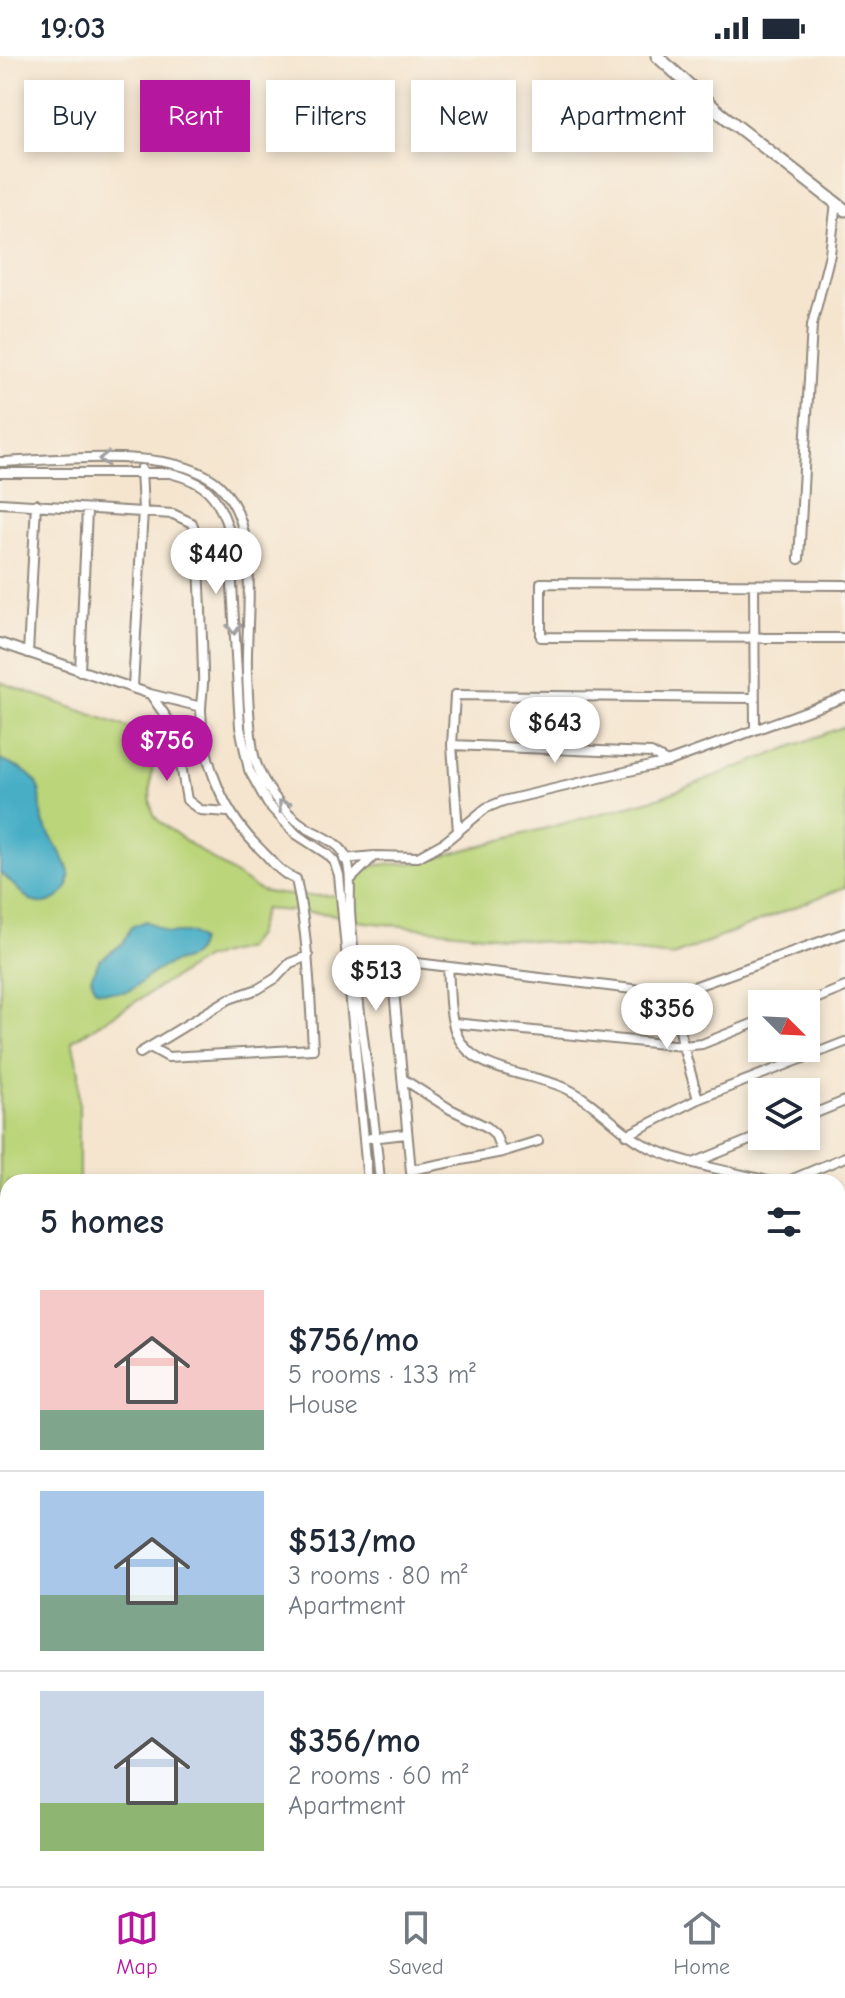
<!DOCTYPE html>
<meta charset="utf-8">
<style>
body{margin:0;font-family:"Comic Neue",sans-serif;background:#f2f2f3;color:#1f2937;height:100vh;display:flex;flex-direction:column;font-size:30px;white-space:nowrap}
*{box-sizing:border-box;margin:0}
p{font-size:26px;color:#747a83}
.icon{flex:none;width:44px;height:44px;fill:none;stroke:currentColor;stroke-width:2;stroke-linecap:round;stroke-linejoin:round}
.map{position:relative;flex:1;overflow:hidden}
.panel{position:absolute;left:0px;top:1118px;width:846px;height:712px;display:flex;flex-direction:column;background:#fff;border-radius:24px 24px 0 0;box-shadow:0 4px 12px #0003}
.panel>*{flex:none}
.top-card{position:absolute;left:24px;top:24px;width:798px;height:72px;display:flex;gap:16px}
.needle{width:52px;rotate:114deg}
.buttons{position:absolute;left:748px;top:934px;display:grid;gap:16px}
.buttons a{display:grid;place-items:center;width:72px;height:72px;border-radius:0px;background:#fff;box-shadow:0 4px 12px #0003;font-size:40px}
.price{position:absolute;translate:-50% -68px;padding:0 18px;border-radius:28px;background:#fff;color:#222;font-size:26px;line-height:52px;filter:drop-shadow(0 2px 4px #0008)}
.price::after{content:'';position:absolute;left:50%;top:48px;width:24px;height:18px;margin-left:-12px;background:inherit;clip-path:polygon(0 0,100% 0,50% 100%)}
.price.active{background:#b5179e;color:#fff}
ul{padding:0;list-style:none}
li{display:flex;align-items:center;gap:24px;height:200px;padding:0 40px}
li+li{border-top:2px solid #e0e1e3}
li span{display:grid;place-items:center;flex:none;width:224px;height:160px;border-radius:0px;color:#555}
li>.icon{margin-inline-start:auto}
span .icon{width:96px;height:96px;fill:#fffc;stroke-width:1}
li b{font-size:34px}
h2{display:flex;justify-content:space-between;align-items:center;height:96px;padding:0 40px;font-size:34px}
.pill{padding:0 28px;border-radius:0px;background:#fff;box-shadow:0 4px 12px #0003;font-size:28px;line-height:72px}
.pill.active{background:#b5179e;color:#fff}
.status{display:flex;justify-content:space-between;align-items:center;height:56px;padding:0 40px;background:#fff;direction:ltr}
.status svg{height:22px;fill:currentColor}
.tabs{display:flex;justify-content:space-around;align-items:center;height:112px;border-top:2px solid #e0e1e3;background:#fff;font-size:22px;color:#747a83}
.tabs a{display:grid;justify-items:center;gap:4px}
.tabs .active{color:#b5179e}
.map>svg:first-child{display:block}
.green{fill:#bbd57a;stroke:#738052;stroke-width:2}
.water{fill:#47aec6;stroke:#396c78;stroke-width:2}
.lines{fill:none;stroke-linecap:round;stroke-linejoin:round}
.street-casing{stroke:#90887d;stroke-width:12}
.secondary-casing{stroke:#90887d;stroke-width:15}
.street{stroke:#fff;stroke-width:8}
.secondary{stroke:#fff;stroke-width:11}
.oneway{stroke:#a0a0a0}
</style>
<div class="status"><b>19:03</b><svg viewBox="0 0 49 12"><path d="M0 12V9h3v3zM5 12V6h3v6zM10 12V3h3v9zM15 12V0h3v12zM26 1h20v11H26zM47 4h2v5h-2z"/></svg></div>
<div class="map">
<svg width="845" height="1830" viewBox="0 0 845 1830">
<rect width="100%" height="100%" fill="#f7f3e8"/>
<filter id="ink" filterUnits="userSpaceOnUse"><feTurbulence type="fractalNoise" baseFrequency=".0125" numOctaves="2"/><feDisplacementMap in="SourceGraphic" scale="16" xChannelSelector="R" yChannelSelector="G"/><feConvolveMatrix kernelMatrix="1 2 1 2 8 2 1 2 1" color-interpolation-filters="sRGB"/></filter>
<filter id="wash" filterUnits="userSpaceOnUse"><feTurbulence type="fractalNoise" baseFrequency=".006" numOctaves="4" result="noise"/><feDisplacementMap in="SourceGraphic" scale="32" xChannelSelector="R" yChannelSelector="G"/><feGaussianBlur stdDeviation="1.8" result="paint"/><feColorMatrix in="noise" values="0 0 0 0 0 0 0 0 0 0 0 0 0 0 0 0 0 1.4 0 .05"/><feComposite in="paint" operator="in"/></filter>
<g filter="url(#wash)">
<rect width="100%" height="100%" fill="#f5e5cf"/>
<path class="green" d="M0 626 147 678C149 683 151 690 152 696 155 717 144 742 156 762 160 768 255 833 262 835 292 842 324 840 354 838L355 826 360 815 376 809 416 807 658 742 845 670V831L673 900 357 865 331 858 264 853 256 879 246 892 206 902 72 985 79 1016V1126H8V1822H15V1830H0Z
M838 1142 845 1143V1830H735L734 1822H838Z
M443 1822H563L556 1830H444Z"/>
<path class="water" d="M0 704C13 709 27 714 36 726 43 735 39 751 42 762 47 785 87 817 60 840 54 845 47 848 38 847 25 845 12 825 0 817Z
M146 865 168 877H191L200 884C196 907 179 902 163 911 130 928 141 942 96 934L91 922 99 905 123 887 131 871Z
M0 1354 8 1363V1633L0 1640Z"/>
</g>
<g filter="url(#ink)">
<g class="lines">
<defs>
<path id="street" d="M0 406C57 404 176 389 219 429 263 470 245 562 247 616 248 641 249 669 253 695 258 724 283 757 307 772 320 780 340 786 346 801 352 818 349 837 350 855 351 871 353 887 354 903 361 978 374 1051 380 1126
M0 417H170C206 426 218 439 229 475L240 671 249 714 268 748 296 778 327 798 334 805 339 819 368 1126
M0 447 173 458 192 467 198 483C200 528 202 573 203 618 204 630 201 642 201 655 203 708 224 759 263 796 273 806 282 819 296 823 308 879 310 936 313 993L168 1001 150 991
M799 503 812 269 830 198 836 146
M754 529 755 673
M845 529 541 527V581L845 582
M0 587 150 638 201 651
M28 597 36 448
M80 615 87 453
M133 631 143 454 141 413
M151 639 169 665 176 680 187 744 200 754 228 756
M452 689 651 697 667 706
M458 776 452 689 455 639 754 642
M344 803 374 800 418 801 445 786 486 752 503 745 667 706 845 641
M350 824 374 800
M448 911C450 932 448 964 459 983 478 1017 531 1017 563 1031 598 1046 619 1078 653 1093 690 1109 733 1116 772 1126
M674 938 683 990 698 1043
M803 948 845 931
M454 967 683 990 702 988 762 964
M140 997 229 943 258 933 276 922 290 907 308 900
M403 1023 450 1053 487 1071 495 1078 502 1096
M806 1061 845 1045
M627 1079 698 1043 845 986
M371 1082 406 1078
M696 1106 762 1079
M411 1114 502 1096 538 1085
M412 1126 392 913 400 905 674 938 845 877
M786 1126 845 1101
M838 1136 845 1137
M429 1822 430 1830
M439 1822 440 1830
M648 1822 649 1830
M707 1822 708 1830
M599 1830 606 1822"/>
<path id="secondary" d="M657 0 720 57 845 154"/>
</defs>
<use href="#street" class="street-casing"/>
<use href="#secondary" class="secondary-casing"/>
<use href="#street" class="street"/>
<use href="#secondary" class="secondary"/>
</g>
<defs><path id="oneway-chevron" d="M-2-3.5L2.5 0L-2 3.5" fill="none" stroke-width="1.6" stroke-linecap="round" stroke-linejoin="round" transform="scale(2)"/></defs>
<g class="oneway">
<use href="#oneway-chevron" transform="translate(104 403) rotate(180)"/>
<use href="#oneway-chevron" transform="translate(234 573) rotate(87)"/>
<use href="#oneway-chevron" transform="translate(283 749) rotate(-130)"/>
</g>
</g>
</svg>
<div class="buttons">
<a><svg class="needle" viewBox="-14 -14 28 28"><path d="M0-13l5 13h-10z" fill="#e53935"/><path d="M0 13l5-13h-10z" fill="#747a83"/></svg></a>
<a><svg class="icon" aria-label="layers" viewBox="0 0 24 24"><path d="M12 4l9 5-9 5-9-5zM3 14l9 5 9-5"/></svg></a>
</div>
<b class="price" style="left:216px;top:540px">$440</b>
<b class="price" style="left:555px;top:709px">$643</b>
<b class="price active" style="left:167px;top:727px">$756</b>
<b class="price" style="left:376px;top:957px">$513</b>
<b class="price" style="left:667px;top:995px">$356</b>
<div class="top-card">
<a class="pill">Buy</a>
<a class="pill active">Rent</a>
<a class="pill">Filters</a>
<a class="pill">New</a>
<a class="pill">Apartment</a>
</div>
<section class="panel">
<h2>5 homes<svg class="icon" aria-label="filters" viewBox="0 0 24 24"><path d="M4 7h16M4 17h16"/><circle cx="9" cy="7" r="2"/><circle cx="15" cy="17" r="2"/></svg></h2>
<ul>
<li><span style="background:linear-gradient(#f6c9c9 75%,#7fa58c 0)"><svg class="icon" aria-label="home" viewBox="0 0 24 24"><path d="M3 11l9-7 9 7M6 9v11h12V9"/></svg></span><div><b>$756/mo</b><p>5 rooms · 133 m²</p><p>House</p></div></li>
<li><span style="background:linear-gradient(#a9c7e8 65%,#7fa58c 0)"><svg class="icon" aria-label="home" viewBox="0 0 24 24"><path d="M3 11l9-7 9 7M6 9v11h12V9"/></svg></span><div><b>$513/mo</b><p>3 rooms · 80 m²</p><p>Apartment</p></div></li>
<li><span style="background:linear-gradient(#c9d6e8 70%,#8fb573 0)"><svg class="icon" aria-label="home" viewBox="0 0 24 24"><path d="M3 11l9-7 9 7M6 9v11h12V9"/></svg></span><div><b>$356/mo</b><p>2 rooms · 60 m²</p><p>Apartment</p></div></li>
</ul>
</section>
</div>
<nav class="tabs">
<a class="active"><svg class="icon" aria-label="map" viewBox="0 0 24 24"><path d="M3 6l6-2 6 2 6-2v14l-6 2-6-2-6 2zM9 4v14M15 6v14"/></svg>Map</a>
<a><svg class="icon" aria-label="saved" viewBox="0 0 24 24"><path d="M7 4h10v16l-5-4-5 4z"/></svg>Saved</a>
<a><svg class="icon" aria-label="home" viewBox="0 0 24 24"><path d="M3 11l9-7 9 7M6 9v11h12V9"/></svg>Home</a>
</nav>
